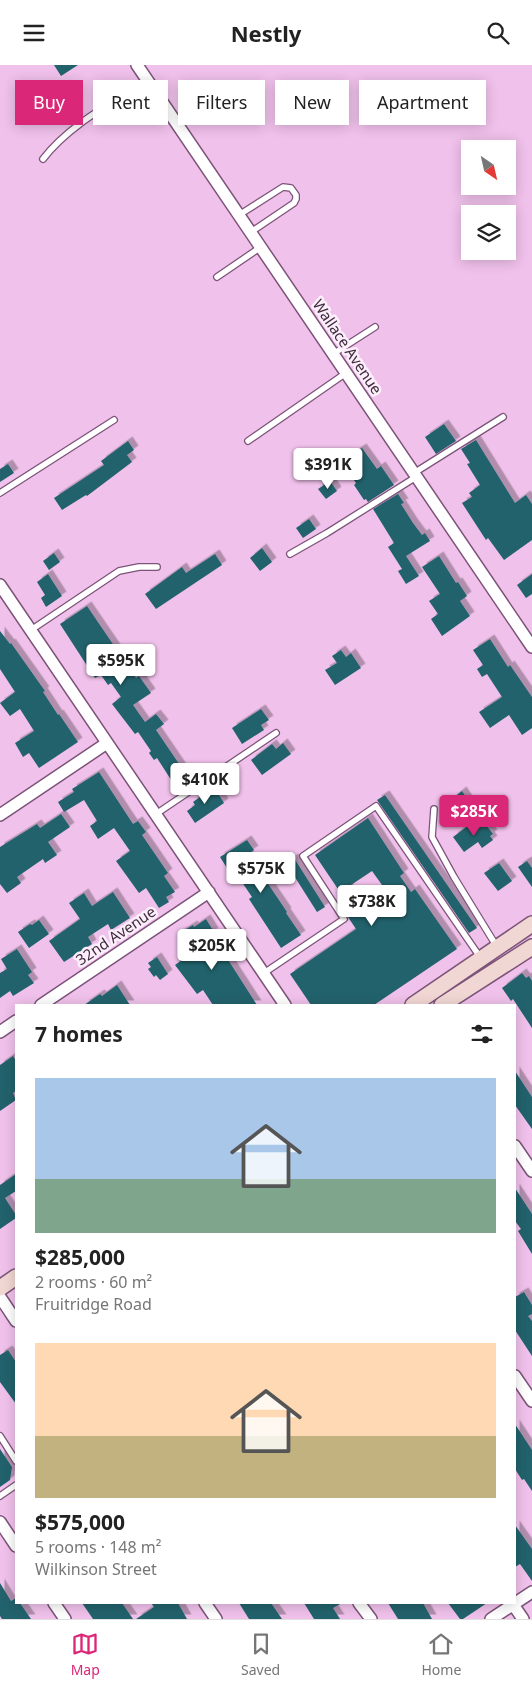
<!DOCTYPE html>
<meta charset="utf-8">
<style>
body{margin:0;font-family:"Noto Sans",sans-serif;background:#f2f2f2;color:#222;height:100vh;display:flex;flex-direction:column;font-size:19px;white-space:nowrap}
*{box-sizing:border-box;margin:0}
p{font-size:16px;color:#767676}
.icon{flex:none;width:28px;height:28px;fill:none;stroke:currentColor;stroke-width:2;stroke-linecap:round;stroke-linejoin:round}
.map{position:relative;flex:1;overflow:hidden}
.details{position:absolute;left:15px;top:939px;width:501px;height:600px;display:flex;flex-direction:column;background:#fff;border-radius:0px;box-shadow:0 2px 12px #0003}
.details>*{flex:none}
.top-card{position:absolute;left:15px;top:15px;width:502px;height:45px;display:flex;gap:10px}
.needle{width:32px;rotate:146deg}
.buttons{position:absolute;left:461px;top:75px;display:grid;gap:10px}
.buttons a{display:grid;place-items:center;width:55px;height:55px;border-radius:0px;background:#fff;box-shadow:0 2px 12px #0003;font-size:25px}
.price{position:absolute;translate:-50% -42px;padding:0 11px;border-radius:5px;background:#fff;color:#222;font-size:16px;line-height:32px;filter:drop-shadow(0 1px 2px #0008)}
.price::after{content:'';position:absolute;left:50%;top:30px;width:15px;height:11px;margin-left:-8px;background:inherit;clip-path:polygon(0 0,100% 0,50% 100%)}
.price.active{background:#db2777;color:#fff}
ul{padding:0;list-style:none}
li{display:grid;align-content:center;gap:10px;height:265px;padding:0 20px}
li span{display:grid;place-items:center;height:155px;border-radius:0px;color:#555}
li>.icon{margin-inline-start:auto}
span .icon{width:90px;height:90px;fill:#fffc;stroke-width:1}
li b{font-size:21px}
h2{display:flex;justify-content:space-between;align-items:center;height:60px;padding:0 20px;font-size:21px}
.tag{padding:0 18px;border-radius:0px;background:#fff;box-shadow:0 2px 12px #0003;font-size:18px;line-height:45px}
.tag.active{background:#db2777;color:#fff}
header{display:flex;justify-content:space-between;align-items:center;height:65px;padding:0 20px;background:#fff;font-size:22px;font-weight:700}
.dock{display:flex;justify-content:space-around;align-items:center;height:70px;border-top:1px solid #e0e0e0;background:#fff;font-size:14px;color:#767676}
.dock a{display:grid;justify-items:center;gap:2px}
.dock .active{color:#db2777}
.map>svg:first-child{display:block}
.building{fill:#21626c;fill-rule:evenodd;filter:url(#shadow)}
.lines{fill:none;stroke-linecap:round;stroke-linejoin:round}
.service-casing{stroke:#7c5379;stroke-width:8}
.minor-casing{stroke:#7c5379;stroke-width:14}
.secondary-casing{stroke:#7c5379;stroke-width:18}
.service{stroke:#fff;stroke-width:5.5}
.minor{stroke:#fff;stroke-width:11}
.secondary{stroke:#f1d7d3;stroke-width:15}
.labels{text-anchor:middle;stroke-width:5;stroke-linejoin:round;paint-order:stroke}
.street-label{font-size:15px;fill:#3f2d3d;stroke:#fdeefb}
</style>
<header><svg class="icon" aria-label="menu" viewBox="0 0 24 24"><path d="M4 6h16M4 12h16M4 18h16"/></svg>Nestly<svg class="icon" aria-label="search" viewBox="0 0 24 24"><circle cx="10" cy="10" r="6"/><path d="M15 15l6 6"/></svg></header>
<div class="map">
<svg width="532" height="1554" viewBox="0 0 532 1554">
<defs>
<filter id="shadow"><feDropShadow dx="4.5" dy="-4.5" stdDeviation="0" flood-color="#0004"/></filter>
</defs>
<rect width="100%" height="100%" fill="#f0c1eb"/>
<path class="building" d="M54 0H78L61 11Z
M444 359 456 376 436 389 425 372Z
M476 375 515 438 526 430 532 439V475L504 495 488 473 486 475 462 438 472 432 469 428 480 420 467 399 470 398 461 384Z
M128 376 134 385 127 390 132 397 87 431 86 430 62 445 54 433 104 400 101 396Z
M362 383 377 404 381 401 394 420 368 437 366 434 364 435 354 420 356 418 345 402 357 393 354 388Z
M8 399 14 408 0 417V404Z
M330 416 337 426 326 434 318 424Z
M398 429 404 438 401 439 413 458 422 470 425 468 430 476 406 491 419 511 406 519 398 506 402 504 388 482 394 478 373 444Z
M309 454 316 464 303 473 296 463Z
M262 483 272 497 260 506 250 493Z
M54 488 60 497 49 505 43 496Z
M215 489 222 500 156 544 145 529 182 502 186 508Z
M439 491 456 518 458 517 467 531 460 536 470 551 442 571 431 554 438 549 429 536 440 529 422 502Z
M48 509 62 531 46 542 41 533 45 530 37 517Z
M532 509V529L526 533 517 520Z
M87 541 136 613 139 611 151 628 133 640 145 657 156 649 164 659 156 665 190 715 177 724 157 693 154 695 149 688 151 686 138 667 135 669 112 639 121 632 111 618 108 620 101 610 95 613 60 559Z
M0 566 10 579 11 578 45 626 43 627 58 650 59 649 78 677 39 703 29 688 23 692 15 678 34 666 20 644 10 651 0 638 15 627 0 604Z
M490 574 508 602 510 600 532 632V663L522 670 509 650 490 663 479 647 502 632 487 609 482 612 477 604 483 600 473 585Z
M341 585 346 592 351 588 361 603 335 620 325 605 337 598 332 591Z
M261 644 269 655 261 660 264 665 242 679 232 663Z
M283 678 291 689 262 710 251 695 272 679 276 684Z
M99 707 133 759 138 756 146 767 142 770 168 808 164 811 175 827 166 832 169 837 159 843 146 823 139 828 116 796 130 786 114 763 98 774 90 761 97 756 84 735 64 747 58 737 74 727 72 724Z
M214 722 224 738 195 758 187 746 195 740 193 737Z
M462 726 472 741 462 748 452 734Z
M385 730 477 863 469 868 377 735Z
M61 749 70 762 48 777 57 790 45 798 43 794 17 812 21 818 7 828 0 819V782L37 759 40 763Z
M368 753 404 808 400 811 411 827 415 824 457 884 374 940H311L290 909 356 864 338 837 344 833 315 790ZM372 806 395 838 369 855 348 822Z
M483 756 493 769 490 771 493 775 482 783 478 777 464 787 453 772 469 760 472 764Z
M247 775 254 785 248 789 287 847 286 848 301 870 281 883 249 834 252 832 231 801 227 803 220 792Z
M294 793 325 842 317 847 286 798Z
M527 796 532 803V822L518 802Z
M499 798 512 816 498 826 484 808Z
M113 827 130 853 111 865 108 859 88 872 92 879 64 897 49 876 80 854 69 838 84 828 92 841Z
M206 854 214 867 199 878 214 898 225 890 257 940H213L203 925 197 929 175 900 193 887 180 868 193 860 194 862Z
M39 855 49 869 29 883 18 867 30 859 32 860Z
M17 884 32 907 28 910 34 918 13 931 10 926 0 933V908L7 904 1 894Z
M157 892 168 909 160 915 156 910 154 912 148 904 151 902 148 898Z
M522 908 526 913 529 911 532 916V963L513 934 511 936 502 923Z
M117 920 130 940H84L100 929 102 931Z
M13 991 16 996V1026L13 1028 16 1035 0 1046V1000Z
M515 1006 532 1032V1064L515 1040Z
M16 1109V1126L5 1133 16 1150V1153L0 1164V1120Z
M515 1123 532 1149V1189L518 1166 521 1164 515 1156Z
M524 1227 532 1240V1249L528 1251 532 1256V1291L515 1265V1232Z
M8 1285 16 1297V1339L0 1317V1290Z
M515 1359 532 1385V1426L524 1414 522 1415 515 1404Z
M0 1384 12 1402 10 1415 0 1422Z
M515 1460 532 1484V1516L520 1499 515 1502Z
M0 1518 11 1536 16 1533V1538H20L31 1554H2L0 1551Z
M82 1538H122L133 1554H93Z
M151 1538H178L187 1554H136L154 1542Z
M239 1538H271L282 1554H249Z
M304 1538H342L333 1543 340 1554H314Z
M388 1538H423L432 1554H398Z
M448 1538H487L463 1554H460Z"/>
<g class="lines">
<defs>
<path id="service" d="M43 94C69 60 112 38 147 15
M239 150 283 122 291 123 296 130V134L294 138 251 167
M217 212 261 182
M333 289 375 262
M248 376 346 308
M414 408 503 352
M0 428 114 355
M290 489 327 468 416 412
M31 565 119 506 139 502H157
M434 744 432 772 454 812 497 882
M156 749 276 668
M264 908 344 854 303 791 376 741 480 892
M0 1371 16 1396
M0 1431 16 1420"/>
<path id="minor" d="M137 0 532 582
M0 520 285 940
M0 750 107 678
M41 940 209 827
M0 967 16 956
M515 1081 532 1106
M0 1232 16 1256
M515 1311 532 1336
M0 1457 16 1481
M54 1538 65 1554
M205 1538 216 1554
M359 1538 371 1554
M512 1538 523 1554
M491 1554 532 1527"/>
<path id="secondary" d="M413 940 532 859
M442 940 532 882
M0 1223 16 1212"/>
</defs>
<use href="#service" class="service-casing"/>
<use href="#minor" class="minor-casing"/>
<use href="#secondary" class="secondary-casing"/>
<use href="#service" class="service"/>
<use href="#minor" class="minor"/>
<use href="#secondary" class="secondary"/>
</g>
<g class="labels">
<g class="street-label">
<text transform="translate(347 282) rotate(56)" y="5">Wallace Avenue</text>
<text transform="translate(116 871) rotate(-34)" y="5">32nd Avenue</text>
</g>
</g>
</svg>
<div class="buttons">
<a><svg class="needle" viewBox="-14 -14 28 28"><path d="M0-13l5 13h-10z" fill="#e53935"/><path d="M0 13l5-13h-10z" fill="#767676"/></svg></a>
<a><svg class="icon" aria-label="layers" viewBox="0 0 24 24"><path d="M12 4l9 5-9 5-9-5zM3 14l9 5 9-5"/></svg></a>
</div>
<b class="price" style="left:328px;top:425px">$391K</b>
<b class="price" style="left:121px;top:621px">$595K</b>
<b class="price" style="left:205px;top:740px">$410K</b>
<b class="price active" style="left:474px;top:772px">$285K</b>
<b class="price" style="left:261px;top:829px">$575K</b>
<b class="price" style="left:372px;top:862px">$738K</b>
<b class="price" style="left:212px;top:906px">$205K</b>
<div class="top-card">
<a class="tag active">Buy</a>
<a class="tag">Rent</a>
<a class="tag">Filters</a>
<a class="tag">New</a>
<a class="tag">Apartment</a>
</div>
<section class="details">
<h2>7 homes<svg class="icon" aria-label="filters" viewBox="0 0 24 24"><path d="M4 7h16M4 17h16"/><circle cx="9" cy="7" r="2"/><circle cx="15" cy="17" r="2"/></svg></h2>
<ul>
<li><span style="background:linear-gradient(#a9c7e8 65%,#7fa58c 0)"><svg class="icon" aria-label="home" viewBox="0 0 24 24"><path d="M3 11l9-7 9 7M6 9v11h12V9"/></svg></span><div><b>$285,000</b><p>2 rooms · 60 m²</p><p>Fruitridge Road</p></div></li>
<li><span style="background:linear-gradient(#ffd9b3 60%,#c2b280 0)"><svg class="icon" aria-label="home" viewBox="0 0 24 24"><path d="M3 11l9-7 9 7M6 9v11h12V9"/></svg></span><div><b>$575,000</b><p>5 rooms · 148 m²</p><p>Wilkinson Street</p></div></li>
</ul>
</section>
</div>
<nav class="dock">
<a class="active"><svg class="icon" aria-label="map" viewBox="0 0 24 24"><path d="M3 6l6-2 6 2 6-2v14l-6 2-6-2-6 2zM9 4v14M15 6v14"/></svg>Map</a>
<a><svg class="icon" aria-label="saved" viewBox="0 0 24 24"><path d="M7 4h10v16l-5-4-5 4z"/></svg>Saved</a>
<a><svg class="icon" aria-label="home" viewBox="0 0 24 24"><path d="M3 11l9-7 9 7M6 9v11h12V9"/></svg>Home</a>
</nav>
